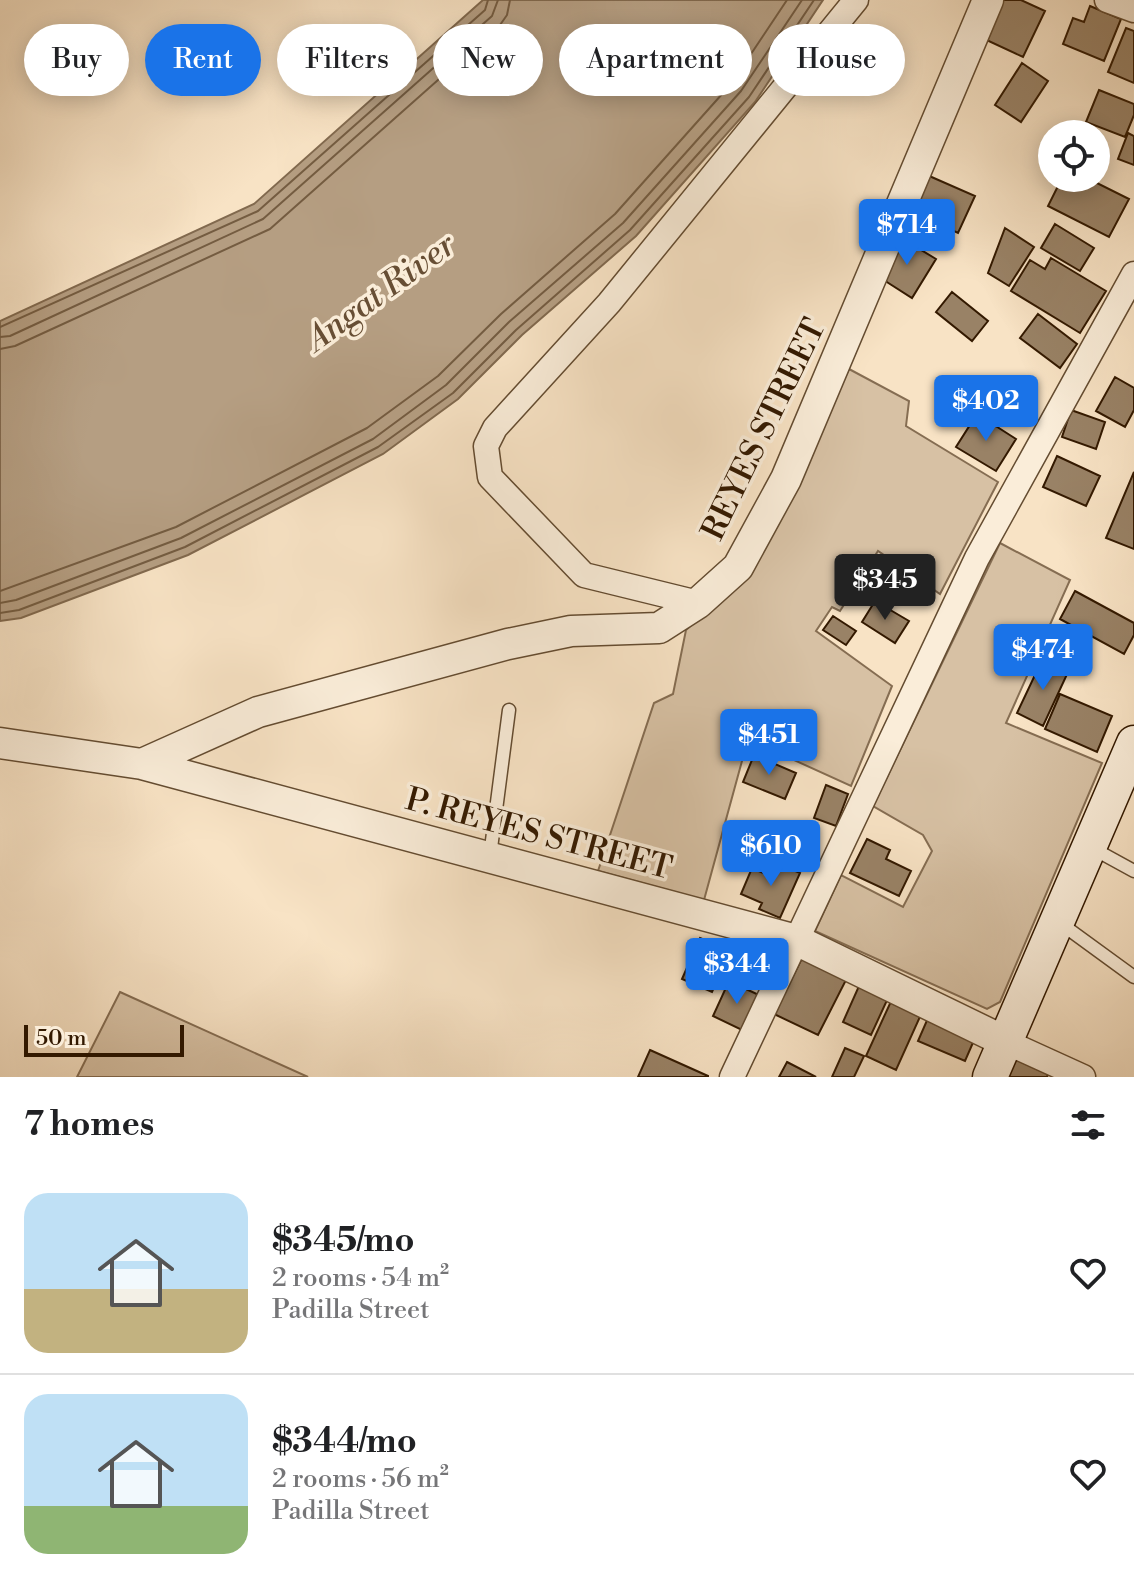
<!DOCTYPE html>
<meta charset="utf-8">
<style>
body{margin:0;font-family:"Libre Bodoni",serif;background:#f6f6f6;color:#202124;height:100vh;display:flex;flex-direction:column;font-size:30px;white-space:nowrap}
*{box-sizing:border-box;margin:0}
p{font-size:26px;color:#757577}
.icon{flex:none;width:44px;height:44px;fill:none;stroke:currentColor;stroke-width:2;stroke-linecap:round;stroke-linejoin:round}
.map{position:relative;height:1077px;overflow:hidden}
.panel{display:flex;flex-direction:column;background:#fff;flex:1}
.panel>*{flex:none}
.top-card{position:absolute;left:24px;top:24px;width:1086px;height:72px;display:flex;gap:16px}
.buttons{position:absolute;left:1038px;top:120px;display:grid;gap:16px}
.buttons a{display:grid;place-items:center;width:72px;height:72px;border-radius:50%;background:#fff;box-shadow:0 4px 20px #0003;font-size:40px}
.scale{position:absolute;left:24px;bottom:20px;width:160px;box-sizing:border-box;padding-left:8px;border:4px solid #331900;border-top:0;font-size:22px;line-height:28px;white-space:nowrap;color:#331900;-webkit-text-stroke:6px #faedd9;paint-order:stroke}
.price{position:absolute;translate:-50% -68px;padding:0 18px;border-radius:8px;background:#1a73e8;color:#fff;font-size:26px;line-height:52px;filter:drop-shadow(0 2px 4px #0008)}
.price::after{content:'';position:absolute;left:50%;top:48px;width:24px;height:18px;margin-left:-12px;background:inherit;clip-path:polygon(0 0,100% 0,50% 100%)}
.price.active{background:#222;color:#fff}
ul{padding:0;list-style:none}
li{display:flex;align-items:center;gap:24px;height:200px;padding:0 24px}
li+li{border-top:2px solid #e0e0e0}
li span{display:grid;place-items:center;flex:none;width:224px;height:160px;border-radius:24px;color:#555}
li>.icon{margin-inline-start:auto}
span .icon{width:96px;height:96px;fill:#fffc;stroke-width:1}
li b{font-size:34px}
h2{display:flex;justify-content:space-between;align-items:center;height:96px;padding:0 24px;font-size:34px}
.chip{padding:0 28px;border-radius:36px;background:#fff;box-shadow:0 4px 20px #0003;font-size:28px;line-height:72px}
.chip.active{background:#1a73e8;color:#fff}
.map>svg:first-child{display:block}
.green{fill:#d7c1a4;stroke:#856d52;stroke-width:2}
.water{fill:#b59e82;stroke:#81694e;stroke-width:2}
.lines{fill:none;stroke-linecap:round;stroke-linejoin:round}
.shore{stroke:#745c41;stroke-width:2}
.building{fill:#998266;stroke:#331900;stroke-width:2}
.service-casing{stroke:#644c31;stroke-width:15}
.minor-casing{stroke:#644c31;stroke-width:27}
.tertiary-casing{stroke:#644c31;stroke-width:33}
.secondary-casing{stroke:#331900;stroke-width:37}
.service{stroke:#faedd9;stroke-width:12}
.minor{stroke:#faedd9;stroke-width:24}
.tertiary{stroke:#faedd9;stroke-width:30}
.secondary{stroke:#faedd9;stroke-width:34}
.labels{text-anchor:middle;stroke-width:7;stroke-linejoin:round;paint-order:stroke}
.street-label{font-size:32px;fill:#331900;stroke:#faedd9}
.water-label{font-size:34px;font-style:italic;fill:#674e34;stroke:#faedd9}
</style>
<div class="map">
<svg width="1134" height="1077" viewBox="0 0 1134 1077">
<rect width="100%" height="100%" fill="#f8e3c5"/>
<filter id="stains"><feTurbulence type="fractalNoise" baseFrequency=".0025" numOctaves="4"/><feColorMatrix values="0 0 0 0 .2 0 0 0 0 .09 0 0 0 0 .02 0 0 0 .5 -.17"/></filter>
<radialGradient id="worn" r=".72"><stop offset=".6" stop-color="#630" stop-opacity="0"/><stop offset="1" stop-color="#630" stop-opacity=".3"/></radialGradient>
<path class="green" d="M849 369 909 401 906 426 998 482 940 594 878 551 840 611 832 607 816 631 892 686 851 786 748 739 704 900 598 871 654 703 673 694 686 630 747 574Z
M1000 543 1070 580 1006 723 1102 763 1000 1002 987 1009 815 931 841 875 903 907 932 851 923 835 873 806Z
M120 992 308 1077H77Z"/>
<path class="water" d="M483 0H823L755 102 636 236 522 335 458 399 383 454 188 555 21 618 0 621V321L254 204Z"/>
<g class="lines">
<path class="shore" d="M0 327 258 211 485 10 488 0
M0 337 10 336 263 219 492 16 498 0
M0 349 15 346 270 229 500 25 507 15 510 0
M0 591 176 527 367 428 438 376 501 314 615 214 731 84 787 0
M0 603 16 600 181 538 373 439 446 385 509 322 623 223 741 91 802 0
M0 613 19 610 185 547 378 447 453 393 516 330 630 230 749 97 814 0"/>
</g>
<path class="building" d="M997 0H1021L1045 11 1023 57 980 37Z
M1090 6 1121 19 1104 61 1063 44 1073 18 1084 22Z
M1126 28 1134 31V83L1108 72Z
M1022 63 1048 81 1021 122 995 105Z
M1099 90 1134 104V115L1125 137 1086 122Z
M1128 133 1134 136V165L1118 159Z
M927 175 975 196 958 233 911 211Z
M1062 178H1087L1129 199 1109 237 1048 206Z
M1055 224 1094 248 1080 271 1041 248Z
M1005 228 1034 247 1009 286 988 273Z
M898 236 936 259 912 298 879 277Z
M1051 258 1106 291 1080 333 1011 291 1030 260 1045 269Z
M952 292 988 321 972 341 936 312Z
M1038 314 1077 344 1060 368 1020 338Z
M1115 377 1134 388V410L1125 427 1096 411Z
M1071 410 1105 422 1096 449 1062 437Z
M977 414 1016 439 996 471 956 447Z
M1057 456 1100 476 1086 506 1043 487Z
M1134 472V549L1106 538Z
M1075 591 1134 623V635L1124 654 1060 619Z
M875 601 909 621 895 643 862 622Z
M833 616 856 631 846 645 823 630Z
M1043 658 1069 670 1043 726 1017 713Z
M1060 694 1112 716 1097 752 1045 729Z
M754 755 796 773 785 799 743 782Z
M826 785 848 794 836 826 814 818Z
M867 839 890 850 886 859 911 871 899 896 850 873Z
M775 862 800 873 780 918 759 909 762 903 741 894 752 868 770 876Z
M700 938 730 951 712 992 682 979Z
M756 948 777 958 763 990 742 980Z
M804 954 848 976 818 1035 774 1014Z
M729 981 761 996 744 1031 713 1016Z
M859 986 888 998 871 1035 843 1022Z
M893 997 923 1010 896 1070 866 1056Z
M928 1018 975 1038 965 1061 918 1041Z
M845 1048 864 1056 854 1077H832Z
M650 1050 708 1076V1077H638Z
M1008 1056 1048 1074 1047 1077H998Z
M787 1062 816 1077H779Z"/>
<g class="lines">
<defs>
<path id="service" d="M1092 848 1134 871
M490 856 509 710
M1060 923 1134 977"/>
<path id="minor" d="M1107 0 1134 10
M698 603 584 575 490 477 486 446 495 428 609 303 856 0
M1006 1042 1083 1077
M732 1077 977 558 1134 274"/>
<path id="tertiary" d="M0 743 142 764 796 940 1006 1042
M142 764 258 712 508 644 571 631 659 628 698 603 738 567 786 479 988 0"/>
<path id="secondary" d="M990 1077 1134 743"/>
</defs>
<use href="#service" class="service-casing"/>
<use href="#minor" class="minor-casing"/>
<use href="#tertiary" class="tertiary-casing"/>
<use href="#secondary" class="secondary-casing"/>
<use href="#service" class="service"/>
<use href="#minor" class="minor"/>
<use href="#tertiary" class="tertiary"/>
<use href="#secondary" class="secondary"/>
</g>
<g class="labels">
<g class="street-label">
<text transform="translate(763 429) rotate(-64)" y="11">REYES STREET</text>
<text transform="translate(539 833) rotate(15)" y="11">P. REYES STREET</text>
</g>
<g class="water-label">
<text transform="translate(380 291) rotate(-36)" y="12">Angat River</text>
</g>
</g>
<rect width="100%" height="100%" filter="url(#stains)"/>
<rect width="100%" height="100%" fill="url(#worn)"/>
</svg>
<div class="buttons">
<a><svg class="icon" aria-label="locate" viewBox="0 0 24 24"><circle cx="12" cy="12" r="6"/><path d="M12 2v4M12 18v4M2 12h4M18 12h4"/></svg></a>
</div>
<div class="scale">50 m</div>
<b class="price" style="left:907px;top:267px">$714</b>
<b class="price" style="left:986px;top:443px">$402</b>
<b class="price active" style="left:885px;top:622px">$345</b>
<b class="price" style="left:1043px;top:692px">$474</b>
<b class="price" style="left:769px;top:777px">$451</b>
<b class="price" style="left:771px;top:888px">$610</b>
<b class="price" style="left:737px;top:1006px">$344</b>
<div class="top-card">
<a class="chip">Buy</a>
<a class="chip active">Rent</a>
<a class="chip">Filters</a>
<a class="chip">New</a>
<a class="chip">Apartment</a>
<a class="chip">House</a>
</div>
</div>
<section class="panel">
<h2>7 homes<svg class="icon" aria-label="filters" viewBox="0 0 24 24"><path d="M4 7h16M4 17h16"/><circle cx="9" cy="7" r="2"/><circle cx="15" cy="17" r="2"/></svg></h2>
<ul>
<li><span style="background:linear-gradient(#bfe0f5 60%,#c2b280 0)"><svg class="icon" aria-label="home" viewBox="0 0 24 24"><path d="M3 11l9-7 9 7M6 9v11h12V9"/></svg></span><div><b>$345/mo</b><p>2 rooms · 54 m²</p><p>Padilla Street</p></div><svg class="icon" aria-label="heart" viewBox="0 0 24 24"><path d="M12 20l-8-8c-3-5 5-10 8-4 3-6 11-1 8 4z"/></svg></li>
<li><span style="background:linear-gradient(#bfe0f5 70%,#8fb573 0)"><svg class="icon" aria-label="home" viewBox="0 0 24 24"><path d="M3 11l9-7 9 7M6 9v11h12V9"/></svg></span><div><b>$344/mo</b><p>2 rooms · 56 m²</p><p>Padilla Street</p></div><svg class="icon" aria-label="heart" viewBox="0 0 24 24"><path d="M12 20l-8-8c-3-5 5-10 8-4 3-6 11-1 8 4z"/></svg></li>
</ul>
</section>
